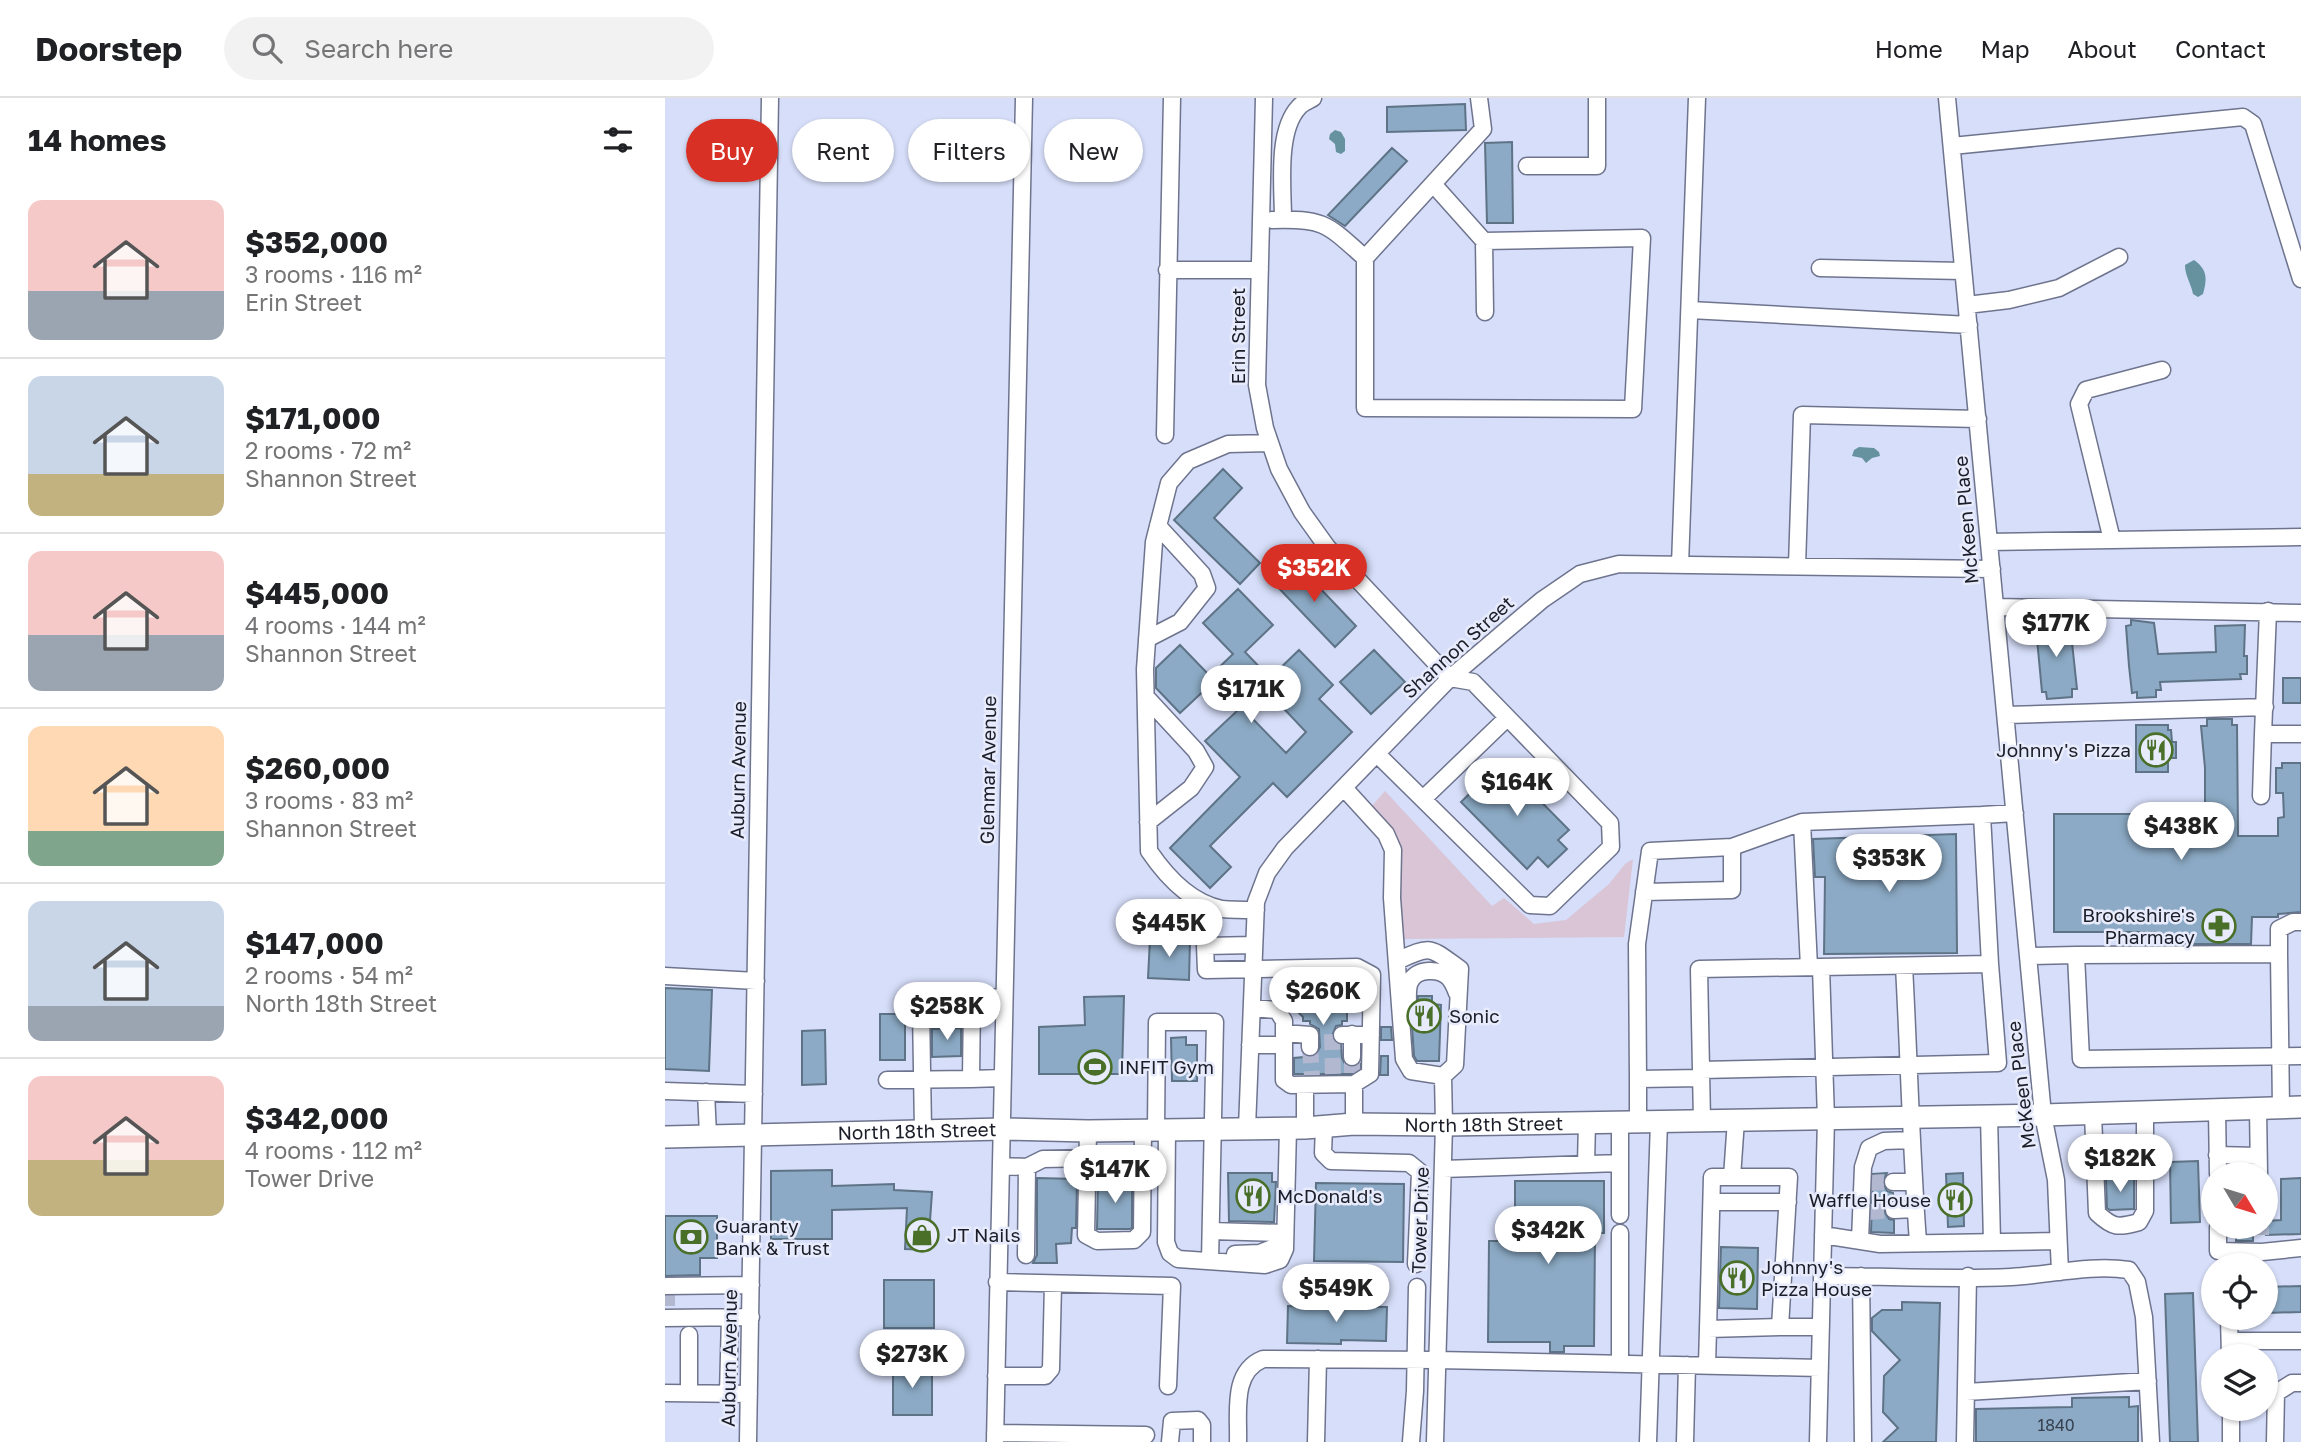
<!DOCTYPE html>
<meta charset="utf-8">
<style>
body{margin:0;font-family:"Golos Text",sans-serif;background:#f2f2f2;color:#202124;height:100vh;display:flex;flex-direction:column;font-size:26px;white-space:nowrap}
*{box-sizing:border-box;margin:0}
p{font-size:23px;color:#757577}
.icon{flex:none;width:38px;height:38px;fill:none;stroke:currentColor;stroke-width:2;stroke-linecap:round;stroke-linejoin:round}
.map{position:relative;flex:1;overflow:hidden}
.details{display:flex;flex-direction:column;background:#fff;width:665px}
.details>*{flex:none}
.guide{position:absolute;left:21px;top:21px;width:665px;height:63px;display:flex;gap:14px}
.needle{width:46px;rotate:128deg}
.fabs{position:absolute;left:1536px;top:1064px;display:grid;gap:14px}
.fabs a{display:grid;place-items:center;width:77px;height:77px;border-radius:50%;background:#fff;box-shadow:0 2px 5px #0004;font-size:35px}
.price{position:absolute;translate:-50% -60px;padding:0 16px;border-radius:24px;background:#fff;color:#222;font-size:23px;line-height:46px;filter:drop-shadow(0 2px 4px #0008)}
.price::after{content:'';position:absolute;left:50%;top:42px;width:21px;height:16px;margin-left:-10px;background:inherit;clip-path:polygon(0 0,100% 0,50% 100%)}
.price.active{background:#d93025;color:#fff}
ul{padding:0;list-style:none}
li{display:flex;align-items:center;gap:21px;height:175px;padding:0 28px}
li+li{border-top:2px solid #e0e0e0}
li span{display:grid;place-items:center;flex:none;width:196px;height:140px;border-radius:14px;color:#555}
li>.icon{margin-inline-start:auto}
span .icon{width:84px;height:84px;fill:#fffc;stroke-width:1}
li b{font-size:30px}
h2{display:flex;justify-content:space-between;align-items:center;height:84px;padding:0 28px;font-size:30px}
.pill{padding:0 24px;border-radius:32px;background:#fff;box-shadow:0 2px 5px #0004;font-size:24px;line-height:63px}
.pill.active{background:#d93025;color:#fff}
header{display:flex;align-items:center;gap:42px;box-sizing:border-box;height:98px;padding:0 35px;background:#fff;border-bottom:2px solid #e0e0e0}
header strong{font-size:33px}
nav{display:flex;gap:38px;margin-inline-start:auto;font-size:24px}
.search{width:490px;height:63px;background:#f2f2f2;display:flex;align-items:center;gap:18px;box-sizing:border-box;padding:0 24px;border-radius:38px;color:#757577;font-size:26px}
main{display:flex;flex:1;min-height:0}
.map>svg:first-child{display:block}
.green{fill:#d9c5d6}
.water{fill:#66929f}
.building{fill:#8caac5;stroke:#5e7386;stroke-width:2;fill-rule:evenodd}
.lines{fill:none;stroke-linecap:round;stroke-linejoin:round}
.minor-tunnel{stroke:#b1b8cf;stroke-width:16;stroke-dasharray:16 8;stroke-linecap:butt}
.minor-casing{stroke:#6e748d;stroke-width:19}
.major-casing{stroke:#6e748d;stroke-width:24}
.minor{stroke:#fff;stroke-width:16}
.major{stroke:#fff;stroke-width:21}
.labels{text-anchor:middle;stroke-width:5;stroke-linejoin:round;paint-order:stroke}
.number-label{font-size:16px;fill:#37414f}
.street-label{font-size:19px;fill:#1b1e28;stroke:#e7ebfc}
.poi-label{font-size:19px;fill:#1b1e28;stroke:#e7ebfc;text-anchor:start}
</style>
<header>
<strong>Doorstep</strong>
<div class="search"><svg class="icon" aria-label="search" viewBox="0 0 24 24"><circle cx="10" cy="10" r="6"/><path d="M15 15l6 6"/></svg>Search here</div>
<nav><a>Home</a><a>Map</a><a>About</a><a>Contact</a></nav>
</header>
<main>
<section class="details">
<h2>14 homes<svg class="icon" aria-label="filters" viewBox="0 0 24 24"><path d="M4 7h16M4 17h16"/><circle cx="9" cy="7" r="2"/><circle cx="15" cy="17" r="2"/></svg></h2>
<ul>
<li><span style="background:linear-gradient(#f6c9c9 65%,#9aa5b1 0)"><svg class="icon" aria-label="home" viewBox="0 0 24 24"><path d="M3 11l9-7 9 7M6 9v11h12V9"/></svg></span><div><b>$352,000</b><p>3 rooms · 116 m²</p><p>Erin Street</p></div></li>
<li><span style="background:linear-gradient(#c9d6e8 70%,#c2b280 0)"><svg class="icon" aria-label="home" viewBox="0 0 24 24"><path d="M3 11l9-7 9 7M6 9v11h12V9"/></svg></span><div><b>$171,000</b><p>2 rooms · 72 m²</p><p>Shannon Street</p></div></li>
<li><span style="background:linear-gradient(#f6c9c9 60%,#9aa5b1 0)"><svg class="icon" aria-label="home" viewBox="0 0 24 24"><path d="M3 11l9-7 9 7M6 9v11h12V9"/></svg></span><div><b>$445,000</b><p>4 rooms · 144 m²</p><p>Shannon Street</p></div></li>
<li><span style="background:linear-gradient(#ffd9b3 75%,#7fa58c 0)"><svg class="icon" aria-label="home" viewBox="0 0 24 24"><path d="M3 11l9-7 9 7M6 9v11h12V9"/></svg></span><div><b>$260,000</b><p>3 rooms · 83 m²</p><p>Shannon Street</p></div></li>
<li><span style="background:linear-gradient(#c9d6e8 75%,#9aa5b1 0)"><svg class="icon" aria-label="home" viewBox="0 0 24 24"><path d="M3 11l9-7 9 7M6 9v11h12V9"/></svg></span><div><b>$147,000</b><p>2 rooms · 54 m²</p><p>North 18th Street</p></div></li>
<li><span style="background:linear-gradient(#f6c9c9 60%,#c2b280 0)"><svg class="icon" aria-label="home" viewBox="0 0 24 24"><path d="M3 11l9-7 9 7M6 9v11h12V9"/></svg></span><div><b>$342,000</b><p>4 rooms · 112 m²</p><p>Tower Drive</p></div></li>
</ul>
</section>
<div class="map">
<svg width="1636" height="1344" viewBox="0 0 1636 1344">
<rect width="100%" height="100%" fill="#d6def9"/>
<path class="green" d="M720 693 827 808 839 800 869 826 901 822 944 786 960 766 968 761 959 839 735 841 734 746 731 735 706 709Z"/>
<path class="water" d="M670 32 676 34 680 41V53L676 56 671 54 670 46 664 41 665 36Z
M1529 162C1543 172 1542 181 1538 196L1533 199 1528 196C1526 185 1520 178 1520 167Z
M1194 349 1209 350 1214 354 1215 358 1207 360 1201 365 1197 360 1187 358 1189 352Z"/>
<path class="building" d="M800 6 801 32 722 34V9Z
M847 44 848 125H822L820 45Z
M727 50 742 63 680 128 666 119 663 117Z
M558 371 577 390 549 420 595 465 575 486 509 422Z
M629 463 691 528 670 549 607 483Z
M573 491 608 527 580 554 605 580 634 552 668 587 654 601 687 634 622 699 608 685 545 748 566 769 545 790 505 750 575 679 540 643 572 613 546 586 515 615 491 590V570L515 547 545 578 568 556 538 525ZM602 593 641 634 621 655 581 614Z
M1375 521H1401V527L1405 526 1412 591H1407V599L1382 601 1381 594H1377L1371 530 1376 529Z
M1466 522 1489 525 1493 556 1551 554 1550 528 1580 527 1579 558H1582V576H1575L1576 581 1495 584 1496 592H1491V599L1472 600V594L1467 595 1464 568 1461 528 1466 527Z
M709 552 740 584 706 616 675 584Z
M1618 580H1636V605H1618Z
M1542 621H1567V627H1572L1573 738H1613V720L1619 719 1618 695H1611V670H1617V665H1636V814L1613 816V819H1587L1586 846H1489V834H1389V716H1540V670L1536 628H1542Z
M1471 627H1503V632H1506L1507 644H1511V660H1503V674H1471Z
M837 664 904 732 893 742 902 751 883 769 873 759 862 771 796 704Z
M1291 736 1292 855 1159 856 1160 779H1150L1148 741Z
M485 841 525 842 524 882 483 880Z
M637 884 648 894 654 887H682V923H677V927L671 928 667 938 671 946 676 947 677 960 681 968 688 969 695 966V970L686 976H629V960L650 958 655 949 654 931 645 926V923H638V919L621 902Z
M0 890 47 892 44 973 0 971Z
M459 898 457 976H374V929L420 927 419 899Z
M753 898H767V906L776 907 774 963H752L749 958 747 929H752Z
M215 916H240V962H215Z
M716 929H726L727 942H716Z
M296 930V958L267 959V931Z
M160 932 161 986 137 987V933Z
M521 939V947H532V983H507L506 940Z
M716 958H723V977H715Z
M1533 1063 1535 1124 1506 1125 1505 1064Z
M167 1072V1088L229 1086V1092L267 1094 263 1152 240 1151 242 1110 167 1112V1141H106V1073Z
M563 1075H607V1084H611L609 1124 564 1123Z
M1222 1075 1218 1085 1222 1093 1228 1095 1229 1102 1220 1107 1219 1113 1224 1121 1229 1122V1135L1206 1134 1208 1076Z
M1298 1075 1299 1128 1283 1129 1281 1076Z
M372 1080 412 1081 411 1130H407L406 1145 391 1146 392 1165H368L372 1157Z
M1469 1080V1111L1445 1112 1442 1110 1441 1081Z
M1636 1080V1136L1601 1137V1123L1616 1122V1081Z
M433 1082 467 1083V1130L465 1131H432Z
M850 1083H939V1135H930L929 1248H899V1254H885V1244H823L824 1143H850Z
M651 1085 739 1086 738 1164 649 1163Z
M0 1118H52V1160H35V1177L0 1178Z
M1571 1129H1588V1143H1571Z
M1056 1149 1093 1150 1092 1211 1054 1210Z
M219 1182H269V1230H219Z
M1636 1188V1214L1601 1215V1189Z
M1528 1195 1533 1344H1505L1500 1196Z
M1237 1204 1275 1205 1271 1344H1218L1233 1330 1218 1314 1219 1278 1235 1262 1207 1233V1220L1217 1212H1237Z
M623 1208 722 1209 721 1243 676 1242V1246L622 1245Z
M228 1267H267V1317H228Z
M1464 1299V1309L1473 1308V1344H1311V1311L1407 1309V1300Z"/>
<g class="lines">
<path class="minor-tunnel" d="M667 936 668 978
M645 949 647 979
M687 959V978
M1203 1085 1228 1084
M1203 1114 1229 1112
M1596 1129V1137
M2 1195V1208"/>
<defs>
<path id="minor" d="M599 0 592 287 600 330 614 371 637 414 662 449 785 580
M814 0 818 31 700 160V310L968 311 977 140 819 143
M1282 0 1378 1017 1391 1082 1395 1174
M1287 48 1578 19 1588 26 1636 181
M862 68H932V0
M769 87 819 143 820 214
M618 121C618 90 611 33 634 9 637 5 643 3 648 0
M607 122C659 120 662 126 700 160
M1155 170 1297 173
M502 172H595
M1302 207 1344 202 1394 190 1454 159
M1025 212 1304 227
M500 337 507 0
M1447 442 1414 306 1421 292 1497 272
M1324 444 1636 439
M1015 467 1032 0
M1132 468 1137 317 1313 321
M1331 509 1636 515
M1603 513 1598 636H1636
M482 541 515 524 542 490 537 476 493 428
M481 599 531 653 540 669 526 690 483 724
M1341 617 1600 609
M712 656 865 807 885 808 946 749 945 725 808 584 785 580
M679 690 721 736 728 752 727 800 739 961 746 973 778 978
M1596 698 1598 636
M758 701 842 620
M1317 717 1350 715
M1137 724 1144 869
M979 794 1067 792V749
M591 812C580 812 568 812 557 811 526 805 501 778 484 753L480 571 489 444 504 385 523 363 563 346 605 345
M589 847 540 848 541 872 692 869 707 877 705 976 689 986V1026
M1614 856V831L1628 824H1636
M1363 858 1411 857
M732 863C767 847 763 848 795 871L790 967 778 978 779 1027 770 1344
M1239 868C1244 960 1246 1052 1253 1144
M0 878 91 883
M307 901 306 981 337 980
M743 906C743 899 742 890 745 884 751 870 775 870 784 880 788 884 790 890 792 895
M587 910 612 912 619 923V982L626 987 689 986
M619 935 645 937V949
M677 937H706
M585 947H619
M687 959V936
M1036 972 1333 965 1325 866 1034 871 1037 1023
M1036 980 973 981 972 846 985 753 1067 749 1137 724 1317 717 1325 866
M973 981V1024
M222 982 306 981
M640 987V1030
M0 993 89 996
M41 994 43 1037
M1593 1010 1594 1076
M1616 1010 1614 856 1411 857 1416 961C1489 960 1563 959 1636 958
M1552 1012 1553 1076
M1428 1016 1432 1115C1448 1130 1453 1130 1474 1124L1480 1113V1014
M1324 1018 1327 1144
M1071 1022 1067 1079H1124L1115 1229H1156
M659 1029 658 1055 666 1063 744 1065 755 1074 751 1166
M582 1030 591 804 602 775 620 750 785 580 877 502 915 476 954 466 1327 471
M491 1031 492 924H550L545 1163
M258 1032 256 911 266 903 339 899
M502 1032 501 1144 505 1155 513 1161 600 1167 615 1162 620 1151 623 1030
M423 1033 421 1137 432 1143 469 1142 477 1134 478 1032
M1552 1057 1593 1058
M921 1066 922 1024
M337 1068 362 1069 378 1061 477 1059
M778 1071 955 1065
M1067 1079H1047L1043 1231 1115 1229
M1228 1084H1249
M1047 1104H1123
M1229 1112 1250 1111
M955 1117V1024
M1553 1129V1153L1597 1154 1636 1150
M546 1133 620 1135
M1158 1137 1215 1146 1393 1143
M1195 1142 1198 1069 1204 1050 1219 1043 1246 1042
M570 1156 595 1155 612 1148 616 1134
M361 1157 362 1069
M1157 1178C1220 1178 1283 1182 1346 1179 1384 1177 1426 1166 1464 1172L1472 1184 1479 1219 1486 1344
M1196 1178 1198 1344
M332 1184 507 1188 503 1288
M0 1188 86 1187
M0 1220 86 1219
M1564 1220 1565 1258
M24 1237V1295
M1565 1243H1636
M955 1266V1135
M1042 1267 1043 1231
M331 1278H380L386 1271 388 1186
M1301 1294 1483 1283
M0 1295 84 1296
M63 1296 65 1219
M1566 1311V1344
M330 1335 481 1337
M83 1344 105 0
M330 1344 359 0
M505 1344 507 1323 533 1322 537 1327V1344
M573 1344C574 1315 566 1274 598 1261L772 1262 1155 1270
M651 1344 653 1261
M746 1344 750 1293 752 1189
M983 1344 994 1024
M1020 1344 1022 1267
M1153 1344 1161 1021 1156 869
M1300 1344 1303 1178
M1610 1344 1611 1295 1627 1285H1636"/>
<g id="major">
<path id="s1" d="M0 1039 337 1031 423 1033 640 1030 689 1026 779 1027 1378 1017 1636 1009"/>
</g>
</defs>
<use href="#minor" class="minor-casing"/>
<use href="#major" class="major-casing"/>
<use href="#minor" class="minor"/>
<use href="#major" class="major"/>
</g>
<defs>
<symbol id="restaurant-ring" viewBox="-11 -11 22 22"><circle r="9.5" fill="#e7ebfc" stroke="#496f29" stroke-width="1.5"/><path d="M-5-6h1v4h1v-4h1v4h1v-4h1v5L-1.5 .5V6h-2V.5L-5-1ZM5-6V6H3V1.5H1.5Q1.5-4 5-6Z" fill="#496f29"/></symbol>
<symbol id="pharmacy-ring" viewBox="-11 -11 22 22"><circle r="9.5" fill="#e7ebfc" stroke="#496f29" stroke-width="1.5"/><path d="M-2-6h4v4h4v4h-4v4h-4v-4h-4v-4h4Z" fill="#496f29"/></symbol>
<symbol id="stadium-ring" viewBox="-11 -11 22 22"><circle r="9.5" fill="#e7ebfc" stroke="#496f29" stroke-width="1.5"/><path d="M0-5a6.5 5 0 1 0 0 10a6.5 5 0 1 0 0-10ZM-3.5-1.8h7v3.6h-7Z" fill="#496f29"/></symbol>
<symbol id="shop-ring" viewBox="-11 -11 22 22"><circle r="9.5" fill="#e7ebfc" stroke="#496f29" stroke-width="1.5"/><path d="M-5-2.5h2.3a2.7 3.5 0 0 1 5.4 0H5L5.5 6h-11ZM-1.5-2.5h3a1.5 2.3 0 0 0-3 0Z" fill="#496f29"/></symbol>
<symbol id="bank-ring" viewBox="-11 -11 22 22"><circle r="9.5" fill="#e7ebfc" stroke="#496f29" stroke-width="1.5"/><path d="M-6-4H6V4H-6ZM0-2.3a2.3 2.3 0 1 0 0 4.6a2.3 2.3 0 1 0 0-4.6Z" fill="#496f29"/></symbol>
</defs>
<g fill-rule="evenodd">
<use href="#restaurant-ring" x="1472" y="633" width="38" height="38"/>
<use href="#pharmacy-ring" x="1535" y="809" width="38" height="38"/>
<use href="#restaurant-ring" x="740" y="899" width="38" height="38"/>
<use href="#stadium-ring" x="411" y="950" width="38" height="38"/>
<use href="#restaurant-ring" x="569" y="1079" width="38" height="38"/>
<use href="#restaurant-ring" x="1271" y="1083" width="38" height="38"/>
<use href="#shop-ring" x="238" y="1118" width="38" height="38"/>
<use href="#bank-ring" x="7" y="1120" width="38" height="38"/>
<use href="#restaurant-ring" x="1053" y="1161" width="38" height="38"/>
</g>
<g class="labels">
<g class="number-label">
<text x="1391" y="1333">1840</text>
</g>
<g class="street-label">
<text transform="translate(573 238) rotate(-90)" y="7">Erin Street</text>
<text transform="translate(1301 422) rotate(-95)" y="7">McKeen Place</text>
<text transform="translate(793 549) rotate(-42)" y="7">Shannon Street</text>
<text transform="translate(73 672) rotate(-89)" y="7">Auburn Avenue</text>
<text transform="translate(323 672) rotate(-89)" y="7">Glenmar Avenue</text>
<text transform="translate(1356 987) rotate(-97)" y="7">McKeen Place</text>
<text dy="7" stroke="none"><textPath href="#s1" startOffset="819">North 18th Street</textPath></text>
<text dy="7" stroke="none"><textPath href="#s1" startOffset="252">North 18th Street</textPath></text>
<text transform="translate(755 1122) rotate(-88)" y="7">Tower Drive</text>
<text transform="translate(64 1260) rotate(-89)" y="7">Auburn Avenue</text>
</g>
<g class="poi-label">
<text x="1466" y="659" text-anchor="end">Johnny's Pizza</text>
<text x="1530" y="824" text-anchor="end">Brookshire's<tspan x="1530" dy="22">Pharmacy</tspan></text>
<text x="784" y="925">Sonic</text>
<text x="454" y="976">INFIT Gym</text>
<text x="612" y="1105">McDonald's</text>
<text x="1266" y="1109" text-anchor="end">Waffle House</text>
<text x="50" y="1135">Guaranty<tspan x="50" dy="22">Bank &amp; Trust</tspan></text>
<text x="282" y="1144">JT Nails</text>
<text x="1096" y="1176">Johnny's<tspan x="1096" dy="22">Pizza House</tspan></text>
</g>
</g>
</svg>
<div class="fabs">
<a><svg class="needle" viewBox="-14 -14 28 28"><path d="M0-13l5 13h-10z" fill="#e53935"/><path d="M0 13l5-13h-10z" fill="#757577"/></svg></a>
<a><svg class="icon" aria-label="locate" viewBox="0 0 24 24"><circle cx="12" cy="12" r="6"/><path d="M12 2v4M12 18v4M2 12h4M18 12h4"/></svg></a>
<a><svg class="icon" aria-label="layers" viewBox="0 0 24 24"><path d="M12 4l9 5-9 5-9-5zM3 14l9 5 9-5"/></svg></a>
</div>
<b class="price active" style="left:649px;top:506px">$352K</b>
<b class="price" style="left:1391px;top:561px">$177K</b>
<b class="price" style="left:586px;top:627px">$171K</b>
<b class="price" style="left:852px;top:720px">$164K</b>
<b class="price" style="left:1516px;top:764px">$438K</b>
<b class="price" style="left:1224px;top:796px">$353K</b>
<b class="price" style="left:504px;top:861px">$445K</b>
<b class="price" style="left:658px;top:929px">$260K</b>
<b class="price" style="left:282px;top:944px">$258K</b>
<b class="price" style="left:1455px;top:1096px">$182K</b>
<b class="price" style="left:450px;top:1107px">$147K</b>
<b class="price" style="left:883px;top:1168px">$342K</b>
<b class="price" style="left:671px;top:1226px">$549K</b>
<b class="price" style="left:247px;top:1292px">$273K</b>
<div class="guide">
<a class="pill active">Buy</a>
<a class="pill">Rent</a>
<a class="pill">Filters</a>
<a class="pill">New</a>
</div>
</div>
</main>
